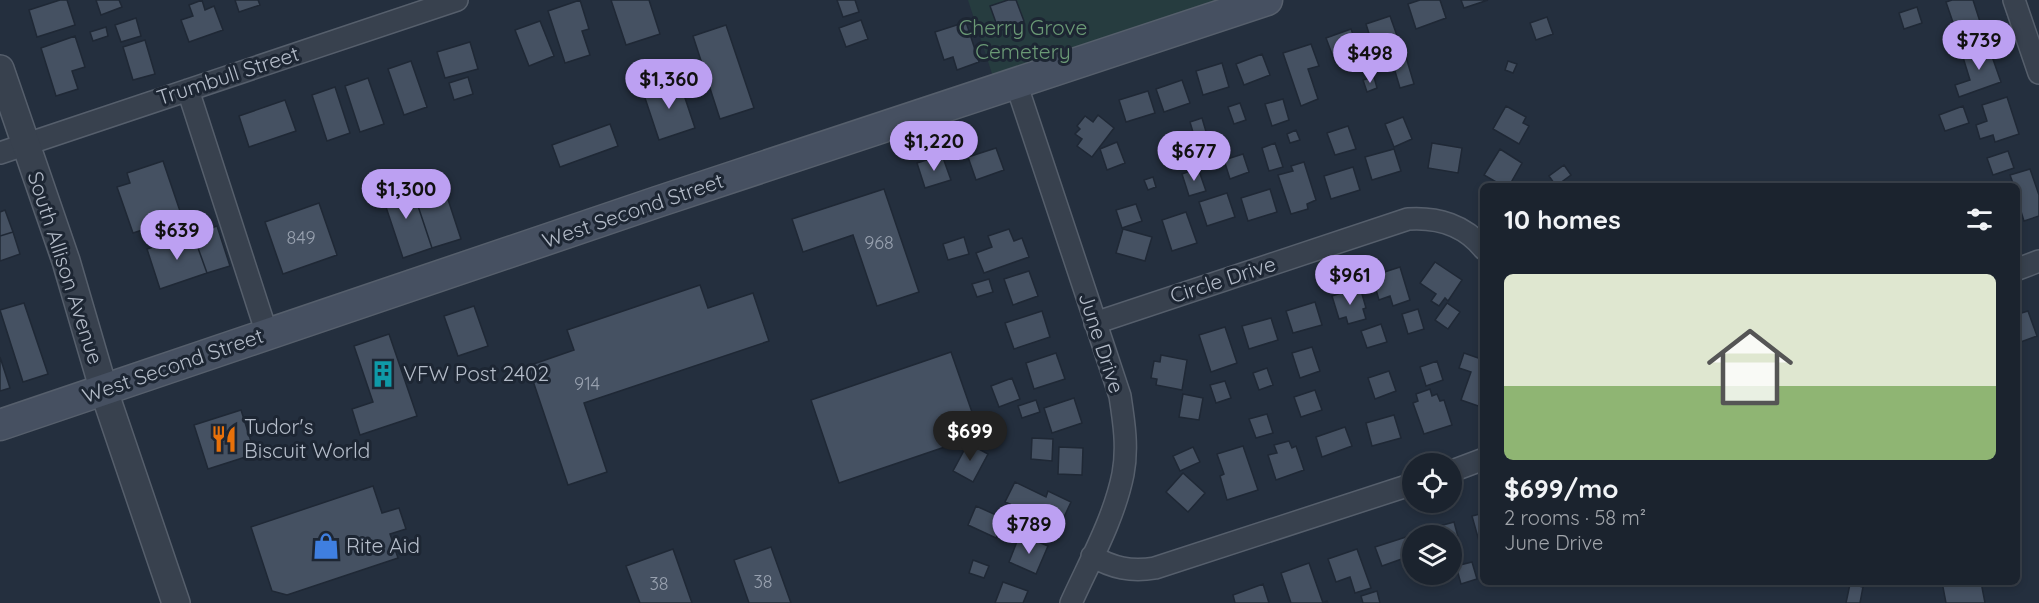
<!DOCTYPE html>
<meta charset="utf-8">
<style>
body{margin:0;font-family:Quicksand,sans-serif;background:#242b36;color:#f1f3f6;height:100vh;display:flex;flex-direction:column;font-size:22px;white-space:nowrap}
*{box-sizing:border-box;margin:0}
p{font-size:20px;color:#a0a4aa}
.icon{flex:none;width:33px;height:33px;fill:none;stroke:currentColor;stroke-width:2;stroke-linecap:round;stroke-linejoin:round}
.map{position:relative;flex:1;overflow:hidden}
.panel{position:absolute;left:1480px;top:183px;width:540px;height:402px;display:flex;flex-direction:column;background:#1b232e;border-radius:9px;box-shadow:0 3px 9px #0003,0 0 0 2px #39404a}
.panel>*{flex:none}
.buttons{position:absolute;left:1402px;top:453px;display:grid;gap:12px}
.buttons a{display:grid;place-items:center;width:60px;height:60px;border-radius:50%;background:#1b232e;box-shadow:0 3px 9px #0003,0 0 0 2px #39404a;font-size:30px}
.price{position:absolute;translate:-50% -51px;padding:0 14px;border-radius:21px;background:#bca0f2;color:#111;font-size:20px;line-height:39px;filter:drop-shadow(0 2px 3px #0008)}
.price::after{content:'';position:absolute;left:50%;top:36px;width:18px;height:14px;margin-left:-9px;background:inherit;clip-path:polygon(0 0,100% 0,50% 100%)}
.price.current{background:#222;color:#fff}
ul{padding:0;list-style:none}
li{display:grid;align-content:center;gap:12px;height:318px;padding:0 24px}
li+li{border-top:2px solid #39404a}
li span{display:grid;place-items:center;height:186px;border-radius:9px;color:#555}
li>.icon{margin-inline-start:auto}
span .icon{width:108px;height:108px;fill:#fffc;stroke-width:1}
li b{font-size:26px}
h2{display:flex;justify-content:space-between;align-items:center;height:72px;padding:0 24px;font-size:26px}
.map>svg:first-child{display:block}
.green{fill:#263c3f}
.building{fill:#455162;stroke:#1f2835;stroke-width:1.5}
.lines{fill:none;stroke-linecap:round;stroke-linejoin:round}
.minor-casing{stroke:#565f6c;stroke-width:24}
.tertiary-casing{stroke:#565f6c;stroke-width:30}
.secondary-casing{stroke:#565f6c;stroke-width:33}
.minor{stroke:#38414e;stroke-width:21}
.tertiary{stroke:#38414e;stroke-width:27}
.secondary{stroke:#465061;stroke-width:30}
.labels{text-anchor:middle;stroke-width:6;stroke-linejoin:round;paint-order:stroke}
.number-label{font-size:18px;fill:#98a1af}
.park-label{font-size:21px;fill:#6b9a76;stroke:#1d2633}
.street-label{font-size:21px;fill:#b4bcc9;stroke:#1d2633}
.poi-label{font-size:21px;fill:#b4bcc9;stroke:#1d2633;text-anchor:start}
</style>
<div class="map">
<svg width="2039" height="603" viewBox="0 0 2039 603">
<rect width="100%" height="100%" fill="#242f3e"/>
<path class="green" d="M968 0H1248L997 89Z"/>
<path class="building" d="M60 0H67L75 25 37 37 29 10Z
M96 0H119L122 7 101 15Z
M202 0 205 10 214 6 223 30 189 42 181 20 193 16 189 5Z
M235 0H258L260 5 239 12Z
M580 0 589 29 582 31 590 55 565 63 548 11Z
M611 0H649L660 34 626 45Z
M837 0H855L859 12 843 17Z
M1008 0H1016L1024 21 999 31 990 6Z
M1420 0H1440L1446 18 1416 29 1408 4Z
M1461 0H1488L1464 8Z
M1952 0H1973L1983 31 1959 40 1946 2Z
M1917 7 1922 23 1904 29 1899 13Z
M1390 16 1401 47 1376 56 1366 24Z
M1547 17 1553 34 1536 40 1530 23Z
M136 18 141 36 121 42 115 25Z
M861 20 868 39 846 47 839 28Z
M540 21 554 56 529 66 515 30Z
M966 22 979 62 957 70 953 57 944 60 935 32Z
M726 25 754 108 720 119 693 36Z
M106 27 108 36 93 41 90 32Z
M1351 29 1360 54 1335 62 1326 38Z
M75 36 85 67 72 71 78 89 56 96 41 48Z
M145 40 155 74 133 80 123 47Z
M470 42 478 69 445 78 437 52Z
M1311 44 1319 66 1308 69 1318 99 1301 106 1283 53Z
M1988 45 2001 82 1959 97 1955 85 1970 80 1962 54Z
M1262 54 1270 75 1244 85 1236 64Z
M1406 57 1414 84 1400 88 1392 61Z
M411 61 427 107 404 115 388 69Z
M1508 61 1517 64 1513 73 1505 70Z
M1222 63 1229 87 1203 95 1196 71Z
M468 77 473 94 454 100 449 83Z
M1374 77 1377 88 1367 92 1363 80Z
M368 78 384 124 360 132 345 86Z
M679 80 695 128 659 140 643 92Z
M1182 80 1190 103 1164 112 1156 89Z
M335 87 350 133 327 141 312 95Z
M1148 91 1155 113 1126 122 1119 100Z
M2007 97 2019 134 1995 142 1993 135 1980 139 1976 125 1987 121 1982 105Z
M1283 99 1289 120 1272 126 1265 104Z
M285 100 296 131 249 147 239 116Z
M1240 103 1246 120 1234 124 1228 107Z
M1506 106 1526 117 1523 123 1529 126 1519 144 1493 129Z
M1963 106 1969 123 1945 131 1939 115Z
M1098 115 1114 128 1092 157 1077 146 1082 139 1075 134 1080 129 1077 126 1085 116 1093 122Z
M1403 117 1412 139 1394 147 1385 124Z
M1202 118 1207 135 1195 139 1190 122Z
M610 124 618 146 560 167 552 145Z
M1348 126 1356 149 1335 155 1327 133Z
M1296 130 1300 140 1290 143 1287 134Z
M1117 142 1125 163 1107 170 1100 149Z
M1275 143 1283 167 1269 171 1262 148Z
M1432 143 1462 148 1458 173 1428 168Z
M996 148 1004 170 976 180 968 157Z
M1394 149 1401 171 1372 180 1365 157Z
M1500 149 1522 163 1509 186H1503L1484 175Z
M2008 151 2014 168 1993 175 1987 158Z
M1243 154 1249 172 1230 179 1224 160Z
M942 155 951 180 925 188 917 163Z
M163 161 182 217 133 233 117 187 130 183 127 173Z
M1304 162 1316 200 1307 204 1308 209 1291 214 1278 175 1293 171 1291 166Z
M1564 165 1571 175 1556 186 1549 176Z
M1353 167 1360 190 1331 199 1324 176Z
M1198 168 1206 191 1189 196 1182 174Z
M2030 169 2039 195V216L2024 221 2019 205 2018 206V186H2014L2010 175Z
M439 172 461 239 432 248 410 182Z
M1153 177 1156 187 1148 190 1144 180Z
M410 182 432 248 403 258 381 192Z
M884 189 919 292 877 306 853 235 803 252 792 219Z
M1270 189 1277 212 1248 221 1241 198Z
M1227 193 1235 217 1207 226 1199 202Z
M319 203 337 255 283 274 265 222Z
M1136 204 1142 221 1122 228 1116 210Z
M5 210 13 232 0 236V212Z
M1186 212 1197 243 1172 251 1162 220Z
M217 226 230 266 207 273 193 234Z
M1009 229 1014 241 1022 238 1029 257 984 273 976 253 992 247 988 236Z
M1123 229 1152 237 1145 261 1116 253Z
M13 232 20 254 0 261V236Z
M193 234 207 273 160 289 147 249Z
M964 237 969 254 948 260 943 244Z
M1435 262 1462 280 1448 301 1445 298 1439 306 1431 301 1436 294 1420 283Z
M1400 267 1410 300 1393 306 1390 296 1379 300 1372 276Z
M1029 271 1038 296 1013 305 1004 279Z
M989 279 993 292 977 297 972 284Z
M700 285 708 308 753 293 769 341 584 403 607 472 568 485 528 366 574 350 567 330Z
M1360 287 1366 308 1363 309 1366 319 1348 324 1346 317 1339 319 1332 296Z
M1315 302 1322 325 1293 333 1286 311Z
M24 303 48 374 23 382 0 310Z
M1447 303 1460 312 1448 329 1435 320Z
M474 306 488 346 458 356 444 316Z
M1418 309 1424 329 1408 334 1402 314Z
M1042 311 1050 337 1014 349 1005 323Z
M2028 311 2037 336 2018 343V314Z
M1271 318 1278 340 1249 349 1242 326Z
M1381 324 1387 342 1367 348 1361 331Z
M1225 327 1237 363 1211 372 1199 335Z
M389 334 417 416 360 435 352 409 373 402 354 346Z
M1312 347 1320 371 1300 378 1292 353Z
M951 352 980 435 839 483 811 400Z
M1056 353 1065 379 1034 389 1026 363Z
M1464 353 1484 360V408L1461 400 1471 372 1459 368Z
M1161 355 1187 360 1182 390 1156 385 1157 379 1151 378 1154 361 1160 362Z
M0 357 10 388 0 391Z
M1437 361 1443 380 1426 386 1420 367Z
M1267 368 1273 385 1259 390 1253 373Z
M1389 371 1396 391 1375 399 1368 378Z
M1012 378 1020 399 999 407 991 386Z
M1225 381 1231 398 1216 403 1210 385Z
M1430 389 1432 396 1437 394 1440 401 1444 400 1452 425 1424 434 1413 403 1418 401 1416 394Z
M1315 390 1322 410 1301 417 1294 397Z
M1183 394 1203 398 1199 420 1179 417Z
M1074 398 1082 423 1052 433 1044 408Z
M1036 400 1040 412 1022 418 1018 406Z
M241 410 255 454 208 469 194 425Z
M1267 414 1273 433 1256 438 1249 419Z
M1394 415 1401 438 1372 446 1366 423Z
M1345 427 1352 446 1322 457 1316 437Z
M1032 438 1053 439 1052 461 1031 459Z
M1289 441 1292 448 1296 446 1304 470 1276 480 1268 455 1277 453 1274 445Z
M968 443 988 454 973 482 953 471Z
M1243 446 1258 490 1227 500 1220 476 1224 474 1217 454Z
M1059 447 1083 448 1082 475 1058 474Z
M1193 447 1200 462 1180 471 1173 456Z
M1183 473 1205 493 1188 512 1166 492Z
M1015 482 1046 497 1048 491 1071 502 1058 530 1035 519 1040 509 1031 505 1028 512 1005 502Z
M373 486 382 513 399 508 406 529 390 534 398 558 287 595 272 591 251 527Z
M976 506 1005 519 996 538 968 525Z
M1484 513V540L1479 541 1472 516Z
M1454 522 1460 544 1452 547V536H1426L1425 530Z
M1026 537 1048 546 1036 574 1009 562 1018 539 1023 542Z
M1406 537 1413 555 1382 566 1375 547Z
M771 547 791 603H749L734 560Z
M673 549 692 603H640L626 566Z
M1357 549 1371 588 1355 593 1350 577 1336 582 1328 559Z
M973 560 989 566 984 578 969 573Z
M1472 562 1477 579 1461 584 1456 566Z
M1309 563 1323 603 1327 601 1328 603H1291L1281 573Z
M1003 582 1028 591 1023 603H995Z
M1942 582H1981L1985 603H1946Z
M1263 584 1269 603H1235L1233 595Z
M1850 584 1863 587 1860 603H1846Z
M1377 591 1380 603H1363L1361 596Z"/>
<g class="lines">
<defs>
<path id="minor" d="M2014 0 2039 73
M1016 83 1120 396C1124 422 1128 448 1123 474 1114 519 1090 561 1071 603
M188 90 267 334
M0 153 457 0
M2018 269 2039 261
M1095 323 1408 219C1437 217 1465 225 1484 249
M1452 471 1484 459
M1092 556C1113 568 1131 572 1155 568L1413 484"/>
<path id="tertiary" d="M0 69 66 261 104 391 176 603"/>
<path id="secondary" d="M0 425 657 202 1267 0"/>
</defs>
<use href="#minor" class="minor-casing"/>
<use href="#tertiary" class="tertiary-casing"/>
<use href="#secondary" class="secondary-casing"/>
<use href="#minor" class="minor"/>
<use href="#tertiary" class="tertiary"/>
<use href="#secondary" class="secondary"/>
</g>
<defs>
<symbol id="building-bare" viewBox="-9 -9 18 18"><path d="M-4-6H4V6H1V3H-1V6H-4ZM-2.5-4.3h1.7v1.8h-1.7ZM.8-4.3h1.7v1.8H.8ZM-2.5-1h1.7V.8h-1.7ZM.8-1h1.7V.8H.8Z" fill="#0f9aa8" stroke="#1d2633" stroke-width="2.5" paint-order="stroke"/></symbol>
<symbol id="restaurant-bare" viewBox="-9 -9 18 18"><path d="M-5-6h1v4h1v-4h1v4h1v-4h1v5L-1.5 .5V6h-2V.5L-5-1ZM5-6V6H3V1.5H1.5Q1.5-4 5-6Z" fill="#e8710a" stroke="#1d2633" stroke-width="2.5" paint-order="stroke"/></symbol>
<symbol id="shop-bare" viewBox="-9 -9 18 18"><path d="M-5-2.5h2.3a2.7 3.5 0 0 1 5.4 0H5L5.5 6h-11ZM-1.5-2.5h3a1.5 2.3 0 0 0-3 0Z" fill="#3f7fe0" stroke="#1d2633" stroke-width="2.5" paint-order="stroke"/></symbol>
</defs>
<g fill-rule="evenodd">
<use href="#building-bare" x="364" y="355" width="38" height="38"/>
<use href="#restaurant-bare" x="205" y="420" width="38" height="38"/>
<use href="#shop-bare" x="307" y="527" width="38" height="38"/>
</g>
<g class="labels">
<g class="number-label">
<text x="301" y="244">849</text>
<text x="879" y="249">968</text>
<text x="587" y="390">914</text>
<text x="763" y="588">38</text>
<text x="659" y="590">38</text>
</g>
<g class="park-label">
<text x="1023" y="35">Cherry Grove<tspan x="1023" dy="24">Cemetery</tspan></text>
</g>
<g class="street-label">
<text transform="translate(228 76) rotate(-18)" y="7">Trumbull Street</text>
<text transform="translate(633 211) rotate(-19)" y="7">West Second Street</text>
<text transform="translate(65 268) rotate(72)" y="7">South Allison Avenue</text>
<text transform="translate(1223 280) rotate(-18)" y="7">Circle Drive</text>
<text transform="translate(1101 343) rotate(72)" y="7">June Drive</text>
<text transform="translate(173 366) rotate(-19)" y="7">West Second Street</text>
</g>
<g class="poi-label">
<text x="403" y="381">VFW Post 2402</text>
<text x="244" y="434">Tudor's<tspan x="244" dy="24">Biscuit World</tspan></text>
<text x="346" y="553">Rite Aid</text>
</g>
</g>
</svg>
<div class="buttons">
<a><svg class="icon" aria-label="locate" viewBox="0 0 24 24"><circle cx="12" cy="12" r="6"/><path d="M12 2v4M12 18v4M2 12h4M18 12h4"/></svg></a>
<a><svg class="icon" aria-label="layers" viewBox="0 0 24 24"><path d="M12 4l9 5-9 5-9-5zM3 14l9 5 9-5"/></svg></a>
</div>
<b class="price" style="left:1979px;top:71px">$739</b>
<b class="price" style="left:1370px;top:84px">$498</b>
<b class="price" style="left:669px;top:110px">$1,360</b>
<b class="price" style="left:934px;top:172px">$1,220</b>
<b class="price" style="left:1194px;top:182px">$677</b>
<b class="price" style="left:406px;top:220px">$1,300</b>
<b class="price" style="left:177px;top:261px">$639</b>
<b class="price" style="left:1350px;top:306px">$961</b>
<b class="price current" style="left:970px;top:462px">$699</b>
<b class="price" style="left:1029px;top:555px">$789</b>
<section class="panel">
<h2>10 homes<svg class="icon" aria-label="filters" viewBox="0 0 24 24"><path d="M4 7h16M4 17h16"/><circle cx="9" cy="7" r="2"/><circle cx="15" cy="17" r="2"/></svg></h2>
<ul>
<li><span style="background:linear-gradient(#dfe7d0 60%,#8fb573 0)"><svg class="icon" aria-label="home" viewBox="0 0 24 24"><path d="M3 11l9-7 9 7M6 9v11h12V9"/></svg></span><div><b>$699/mo</b><p>2 rooms · 58 m²</p><p>June Drive</p></div></li>
</ul>
</section>
</div>
